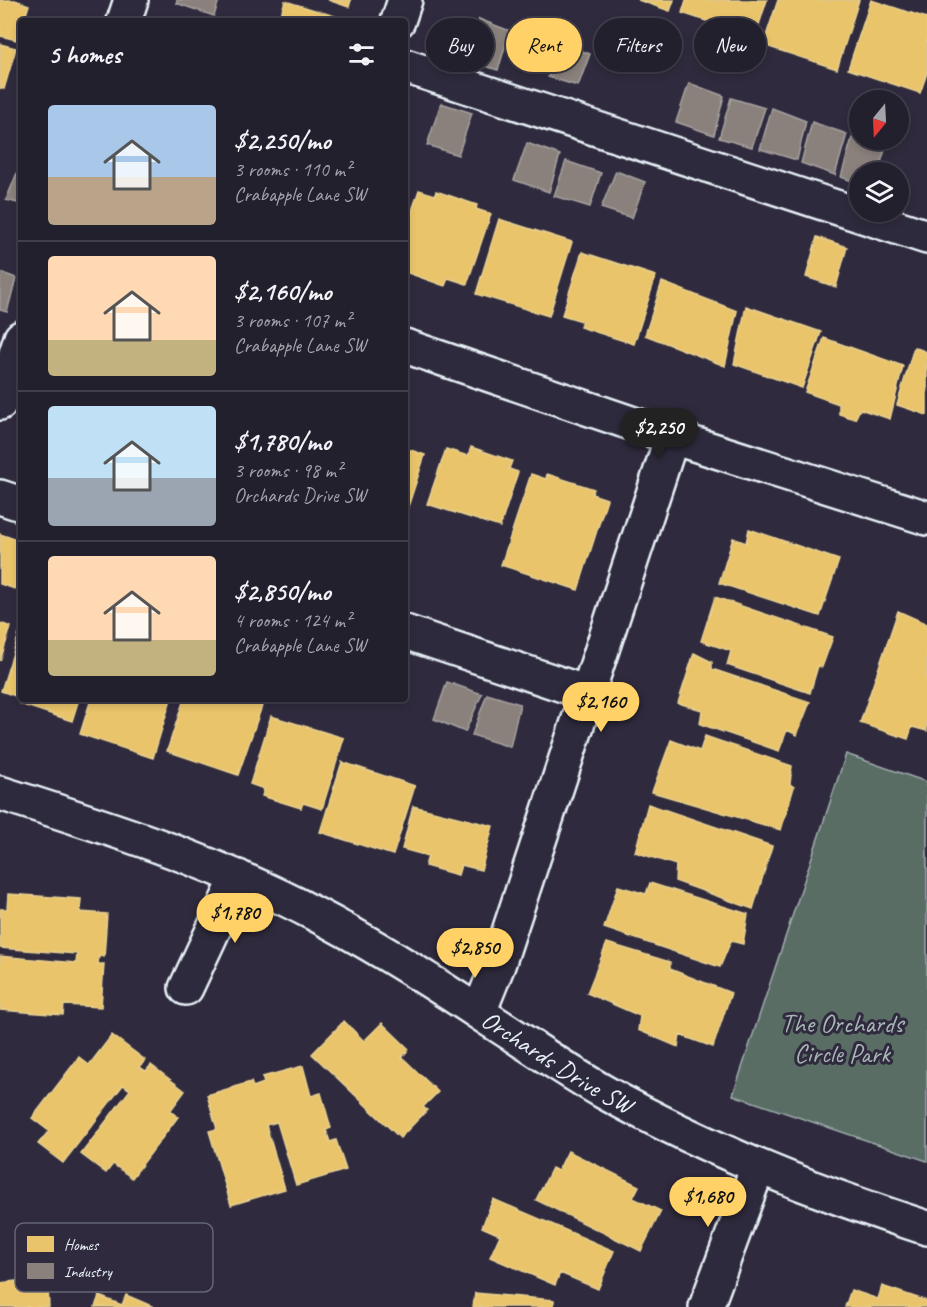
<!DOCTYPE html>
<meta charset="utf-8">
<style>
body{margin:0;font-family:Caveat,sans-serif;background:#2f2d3a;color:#f1f3f6;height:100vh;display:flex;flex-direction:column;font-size:22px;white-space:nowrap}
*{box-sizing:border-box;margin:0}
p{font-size:20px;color:#a3a3aa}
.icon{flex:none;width:33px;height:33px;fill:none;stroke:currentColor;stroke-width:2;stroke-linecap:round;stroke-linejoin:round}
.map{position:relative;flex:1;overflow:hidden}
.sheet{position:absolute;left:18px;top:18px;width:390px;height:684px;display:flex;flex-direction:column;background:#23202e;border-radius:6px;box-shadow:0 3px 9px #0003,0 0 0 2px #403e4a}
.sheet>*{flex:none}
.top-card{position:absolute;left:426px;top:18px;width:411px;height:54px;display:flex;gap:12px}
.needle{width:39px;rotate:198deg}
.controls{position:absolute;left:849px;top:90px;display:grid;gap:12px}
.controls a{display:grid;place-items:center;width:60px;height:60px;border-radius:50%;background:#23202e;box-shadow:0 3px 9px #0003,0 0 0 2px #403e4a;font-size:30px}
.price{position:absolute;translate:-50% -51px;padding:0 14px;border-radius:21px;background:#ffd166;color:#111;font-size:20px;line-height:39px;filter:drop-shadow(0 2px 3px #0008)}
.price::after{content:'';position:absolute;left:50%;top:36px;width:18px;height:14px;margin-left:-9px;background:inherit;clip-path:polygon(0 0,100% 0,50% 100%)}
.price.on{background:#222;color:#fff}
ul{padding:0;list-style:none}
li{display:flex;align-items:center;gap:18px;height:150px;padding:0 30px}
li+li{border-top:2px solid #403e4a}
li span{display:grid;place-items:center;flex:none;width:168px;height:120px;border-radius:6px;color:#555}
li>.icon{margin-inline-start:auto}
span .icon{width:72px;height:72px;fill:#fffc;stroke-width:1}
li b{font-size:26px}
h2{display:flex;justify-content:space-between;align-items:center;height:72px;padding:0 30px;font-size:26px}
.tag{padding:0 21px;border-radius:27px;background:#23202e;box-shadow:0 3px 9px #0003,0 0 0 2px #403e4a;font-size:21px;line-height:54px}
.tag.on{background:#ffd166;color:#111}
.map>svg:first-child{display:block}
.green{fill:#5a6d65;stroke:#a1afae;stroke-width:1.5}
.homes{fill:#e9c46a;stroke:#e9d295;stroke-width:1.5}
.industry{fill:#8a817c;stroke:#a6a3a1;stroke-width:1.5}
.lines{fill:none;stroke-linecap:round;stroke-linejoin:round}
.minor-casing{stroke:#e8f1f8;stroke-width:38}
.minor{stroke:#2f2a3d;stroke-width:33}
.labels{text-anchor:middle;stroke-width:6;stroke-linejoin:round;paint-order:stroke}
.park-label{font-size:26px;fill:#a8b6b6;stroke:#2f2a3d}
.street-label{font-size:26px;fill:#e8f1f8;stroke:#2f2a3d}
.key{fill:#2f2a3d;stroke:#666675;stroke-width:1.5}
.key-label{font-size:16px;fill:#e8f1f8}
</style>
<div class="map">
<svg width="927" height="1307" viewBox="0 0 927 1307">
<rect width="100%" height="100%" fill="#2f2a3d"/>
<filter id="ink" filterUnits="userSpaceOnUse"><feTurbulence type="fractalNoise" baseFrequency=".0167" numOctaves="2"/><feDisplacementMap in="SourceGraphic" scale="12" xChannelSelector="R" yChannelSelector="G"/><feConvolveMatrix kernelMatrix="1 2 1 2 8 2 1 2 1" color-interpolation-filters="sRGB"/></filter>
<g filter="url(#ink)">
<path class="green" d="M846 754 927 782V1161L733 1095Z"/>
<path class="homes" d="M0 0H15L29 5 24 21H21L17 40 0 36Z
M328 0H351L349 7Z
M638 0H674L670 11Z
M686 0H767L755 37 682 13Z
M778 0H859L837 69 763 45Z
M871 0 927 18V73L920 93 848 69Z
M285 1 351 21H279Z
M0 44 16 48 4 89 0 88Z
M419 190 435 195 436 191 477 205 476 209 491 214 467 284 448 278 445 286 405 272V231Z
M499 219 572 242 549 316 476 294Z
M817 237 847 247 836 287 806 277Z
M582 252 656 276 634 344 580 327 582 321 562 315Z
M662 282 737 311 725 366 645 335Z
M746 306 821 332 802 388 734 364Z
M824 338 903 366 890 419 860 409 855 419 839 414V404L805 392Z
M914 347 927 352V415L897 405Z
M471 447 512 461 509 469 518 472 500 527 427 504 446 449 468 456Z
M405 448 425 455 405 516Z
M531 474 546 479 547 474 594 489 592 494 607 499 578 590 501 565Z
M749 529 839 560 820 616 719 583 733 538 746 543Z
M0 534 21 541V570L15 589 0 584Z
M715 597 833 637 822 667 818 666 810 693 727 665 731 651 701 641Z
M898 611 927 624V731L912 727 908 739 860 723Z
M0 623 11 627 0 661Z
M20 631H21V698L1 691Z
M694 653 712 662V669L810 702 797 735 787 730 779 751 700 724 702 710 678 703Z
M22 699H79L72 721 20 704Z
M91 699H171L153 758 80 734Z
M184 699H243L262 706 238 775 167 751Z
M271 716 344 738 322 809 303 803 301 808 262 796 264 789 250 784Z
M705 736 792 766 790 784 794 787 781 830 652 792 671 740 700 751Z
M342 762 415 786 393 855 320 832Z
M648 804 772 846 753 909 675 881 676 865 635 852Z
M413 806 493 826 481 870 461 865 458 875 425 866 428 856 402 849Z
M650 883 748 914 743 944 731 941 720 967 604 928 618 886 646 894Z
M8 894 81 899 80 912 107 914 104 957 99 956 98 964H104L101 1007 64 1005 63 1015 0 1010V956L76 963 77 954 0 948V909H7Z
M607 943 670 962V969L731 993 713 1047 680 1035 678 1047 638 1030 640 1016 587 993Z
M344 1021 364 1041 382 1023 409 1049 402 1057 438 1092 423 1107 427 1110 400 1138 312 1054Z
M112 1035 145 1060 140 1067 146 1071 151 1065 185 1091 170 1111 178 1117 132 1178 113 1164 106 1173 81 1154 130 1090 123 1085 63 1163 38 1144 49 1131 32 1118 79 1057 89 1065Z
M303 1066 311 1096 321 1093 331 1128 326 1130 330 1142 336 1140 346 1170 296 1185 277 1122 266 1125 285 1189 231 1205 209 1131 217 1129 207 1095 251 1082 253 1087 264 1083 262 1077Z
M568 1151 639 1186 633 1198 661 1211 641 1251 536 1200 552 1168 558 1171Z
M493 1199 614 1251 598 1289 560 1273 555 1285 490 1257 500 1235 482 1227Z
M24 1280 25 1289 48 1287 49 1307H0V1283Z
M882 1286 927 1301V1307H845L851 1290 878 1299Z
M475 1293 554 1300V1307H473Z
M126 1295 154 1307H95L99 1296 122 1305Z"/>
<path class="industry" d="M177 0H219L214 16 176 3Z
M479 19 510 31 498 70 466 60Z
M560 43 590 54 578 86 548 77Z
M689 83 724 96 714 135 676 122Z
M731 98 765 108 752 147 719 138Z
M441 103 472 113 458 155 427 145Z
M772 108 806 121 797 160 760 149Z
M812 122 847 134 835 175 801 163Z
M852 138 885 150 878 172H860V184L841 177Z
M527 143 560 155 549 192 514 180Z
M566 161 601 173 590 207 554 196Z
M21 163V204L6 200Z
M616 171 645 182 632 218 601 208Z
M0 272 16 278 7 312 0 310Z
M447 682 482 694 465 732 434 719Z
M487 694 520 704 510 747 472 735Z"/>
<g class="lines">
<defs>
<g id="minor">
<path d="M124 21 131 0"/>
<path d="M398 21 405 0"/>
<path d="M405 66 927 237"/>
<path d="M405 346 672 437 927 518"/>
<path d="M0 403 21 338"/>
<path d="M0 497 21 504"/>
<path d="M405 632 587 693"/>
<path id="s1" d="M0 793C107 827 214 861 313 913 375 945 433 982 490 1020 528 1044 565 1070 604 1092 706 1149 815 1192 927 1228"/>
<path d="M186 988 238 877"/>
<path d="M479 1012 498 965 672 437"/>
<path d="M706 1307 758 1167"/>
</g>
</defs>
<use href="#minor" class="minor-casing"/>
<use href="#minor" class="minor"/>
</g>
</g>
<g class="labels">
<g class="park-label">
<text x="842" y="1032">The Orchards<tspan x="842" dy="30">Circle Park</tspan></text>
</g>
<g class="street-label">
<text dy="9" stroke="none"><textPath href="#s1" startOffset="622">Orchards Drive SW</textPath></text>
</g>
</g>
<rect x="15" y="1223" width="198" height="69" rx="9" class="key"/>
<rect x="27" y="1236" width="27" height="16" fill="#e9c46a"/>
<rect x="27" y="1263" width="27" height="16" fill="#8a817c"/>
<g class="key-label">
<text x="64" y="1250">Homes</text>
<text x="64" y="1277">Industry</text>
</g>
</svg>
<div class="controls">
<a><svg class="needle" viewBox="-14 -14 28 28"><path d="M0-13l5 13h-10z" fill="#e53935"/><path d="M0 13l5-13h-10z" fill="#a3a3aa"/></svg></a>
<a><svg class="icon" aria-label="layers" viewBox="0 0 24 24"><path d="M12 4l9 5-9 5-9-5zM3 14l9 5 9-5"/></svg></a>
</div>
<b class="price on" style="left:659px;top:459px">$2,250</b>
<b class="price" style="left:601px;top:733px">$2,160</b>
<b class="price" style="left:235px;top:944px">$1,780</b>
<b class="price" style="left:475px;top:979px">$2,850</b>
<b class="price" style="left:708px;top:1228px">$1,680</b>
<div class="top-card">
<a class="tag">Buy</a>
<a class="tag on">Rent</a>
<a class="tag">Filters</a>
<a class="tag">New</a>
</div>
<section class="sheet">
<h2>5 homes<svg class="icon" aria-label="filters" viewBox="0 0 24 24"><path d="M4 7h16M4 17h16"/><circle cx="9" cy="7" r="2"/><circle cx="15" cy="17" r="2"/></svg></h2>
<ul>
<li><span style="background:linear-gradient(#a9c7e8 60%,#b9a48a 0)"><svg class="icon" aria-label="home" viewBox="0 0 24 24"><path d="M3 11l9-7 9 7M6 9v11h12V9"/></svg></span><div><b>$2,250/mo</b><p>3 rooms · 110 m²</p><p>Crabapple Lane SW</p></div></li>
<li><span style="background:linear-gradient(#ffd9b3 70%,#c2b280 0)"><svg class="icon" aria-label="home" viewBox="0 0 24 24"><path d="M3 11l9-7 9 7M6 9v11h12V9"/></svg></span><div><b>$2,160/mo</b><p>3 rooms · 107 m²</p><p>Crabapple Lane SW</p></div></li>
<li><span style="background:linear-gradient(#bfe0f5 60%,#9aa5b1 0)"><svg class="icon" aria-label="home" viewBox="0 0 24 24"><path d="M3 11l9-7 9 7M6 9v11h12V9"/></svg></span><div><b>$1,780/mo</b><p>3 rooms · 98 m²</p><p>Orchards Drive SW</p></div></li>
<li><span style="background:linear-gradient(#ffd9b3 70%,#c2b280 0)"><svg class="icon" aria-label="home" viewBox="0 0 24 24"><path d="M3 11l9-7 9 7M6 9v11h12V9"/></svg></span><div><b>$2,850/mo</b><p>4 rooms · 124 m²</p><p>Crabapple Lane SW</p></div></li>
</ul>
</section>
</div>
